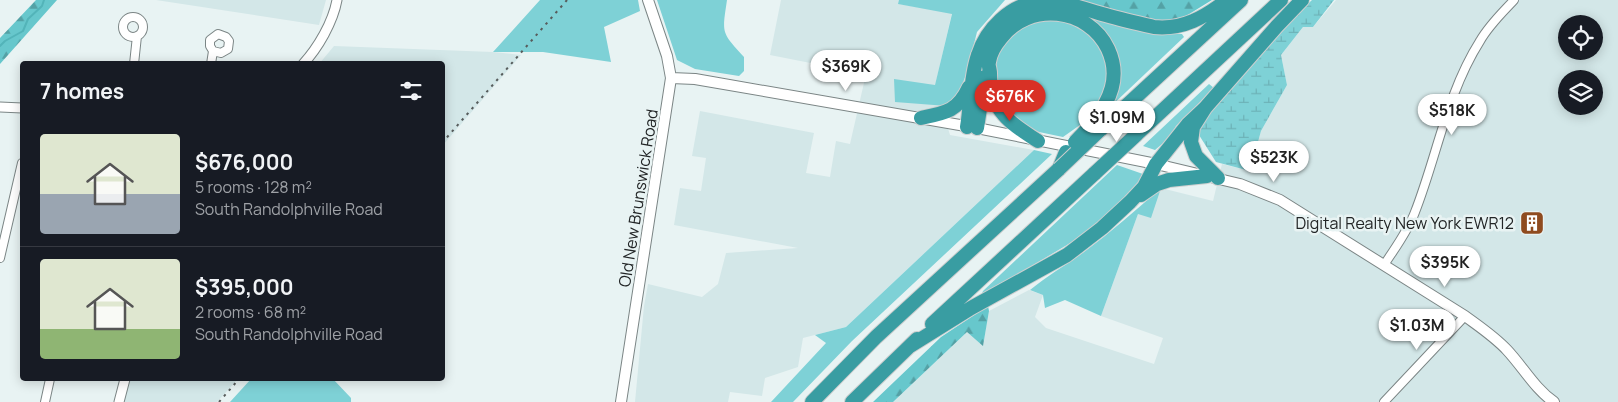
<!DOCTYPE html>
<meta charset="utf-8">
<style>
body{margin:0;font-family:Manrope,sans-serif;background:#242831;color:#f1f3f6;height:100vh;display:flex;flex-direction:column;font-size:19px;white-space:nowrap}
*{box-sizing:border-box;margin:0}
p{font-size:16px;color:#9ea1a6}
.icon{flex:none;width:28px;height:28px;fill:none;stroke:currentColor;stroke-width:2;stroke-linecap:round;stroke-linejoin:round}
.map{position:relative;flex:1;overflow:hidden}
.panel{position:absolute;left:20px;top:61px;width:425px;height:320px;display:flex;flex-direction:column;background:#171b24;border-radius:5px;box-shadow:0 2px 12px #0003}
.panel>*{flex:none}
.fabs{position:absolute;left:1558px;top:15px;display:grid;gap:10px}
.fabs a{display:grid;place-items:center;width:45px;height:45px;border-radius:50%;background:#171b24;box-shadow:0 2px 12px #0003;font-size:25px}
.price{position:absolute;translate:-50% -42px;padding:0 11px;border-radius:18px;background:#fff;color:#222;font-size:16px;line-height:32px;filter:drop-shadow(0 1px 2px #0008)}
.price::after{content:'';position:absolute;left:50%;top:30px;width:15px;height:11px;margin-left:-8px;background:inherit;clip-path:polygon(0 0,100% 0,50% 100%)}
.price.current{background:#d93025;color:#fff}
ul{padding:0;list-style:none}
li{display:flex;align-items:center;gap:15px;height:125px;padding:0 20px}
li+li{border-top:1px solid #363941}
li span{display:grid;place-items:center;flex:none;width:140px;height:100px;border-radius:5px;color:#555}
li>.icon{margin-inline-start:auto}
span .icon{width:60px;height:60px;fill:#fffc;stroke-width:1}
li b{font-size:21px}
h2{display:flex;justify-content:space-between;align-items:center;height:60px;padding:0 20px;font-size:21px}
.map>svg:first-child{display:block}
.built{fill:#d3e7e8;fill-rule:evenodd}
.grass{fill:#7ed1d6}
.forest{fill:url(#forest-firs)}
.wetland{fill:url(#wetland-marsh)}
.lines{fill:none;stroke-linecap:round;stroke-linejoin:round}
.stream{stroke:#53b4b9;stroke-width:2}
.minor-casing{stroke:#7b8585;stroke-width:10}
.tertiary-casing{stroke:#7b8585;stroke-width:11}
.secondary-casing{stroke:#7b8585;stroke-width:12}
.motorway-casing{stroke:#cecfcf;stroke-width:16}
.minor{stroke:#fff;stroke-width:8}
.tertiary{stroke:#fff;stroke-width:9}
.secondary{stroke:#fff;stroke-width:10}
.motorway{stroke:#399da2;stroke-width:14}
.rail{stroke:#575c5c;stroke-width:2;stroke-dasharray:2.5 5;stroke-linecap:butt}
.motorway-bridge-casing{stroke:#cecfcf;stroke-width:16;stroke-linecap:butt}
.motorway-bridge{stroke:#399da2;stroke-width:14}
.labels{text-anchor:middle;stroke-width:5;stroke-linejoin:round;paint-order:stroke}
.street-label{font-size:16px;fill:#222526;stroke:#e8f3f3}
.poi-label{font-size:16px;fill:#222526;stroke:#e8f3f3;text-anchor:end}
</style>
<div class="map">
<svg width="1618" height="402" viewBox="0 0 1618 402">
<defs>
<pattern id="forest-firs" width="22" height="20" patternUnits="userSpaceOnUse" patternTransform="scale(1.25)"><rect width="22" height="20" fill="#67c7cc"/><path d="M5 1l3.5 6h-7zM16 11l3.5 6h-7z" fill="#54a1a5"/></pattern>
<pattern id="wetland-marsh" width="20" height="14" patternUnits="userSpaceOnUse" patternTransform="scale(1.25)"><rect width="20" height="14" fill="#7ed1d6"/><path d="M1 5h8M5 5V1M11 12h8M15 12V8" fill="none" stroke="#6db3b8"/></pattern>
</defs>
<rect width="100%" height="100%" fill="#e8f3f3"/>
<path class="built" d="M156 0H326L319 25Z
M781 0H899V4L952 13 935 86 950 135 1034 150 846 327 803 338 798 367 765 378 762 396 730 392 728 402H635L644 306 648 284 702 297 718 284 726 253 798 248 674 225 680 188 701 191 706 158 692 156 700 111 814 133 806 173 830 177 836 141 850 144 866 74 770 55Z
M1336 0H1618V402H893L967 332 983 345 989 311 1029 290 1043 295 1035 317 1046 328 1154 364 1163 338 1101 316 1138 214 1161 188 1213 201 1222 164 1250 171 1261 131 1287 85 1281 55 1303 27H1313ZM1566 24H1594V51H1566ZM1566 79H1594V106H1566Z
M334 46 493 52 521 55 443 145 442 64H319Z
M127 379H238L217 402H122Z"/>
<path class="grass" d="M540 0H638L640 11 604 27 611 62 543 52H493Z
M657 0H727C722 34 721 32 744 57V71L739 76 695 69 677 60Z
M899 0H1005L977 32 967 72 958 96 947 106 895 102 894 79 935 85 952 14 898 4Z
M1090 17 1123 27 1124 25 1157 33 1182 34 1184 37 1107 110 1112 100 1104 31 1097 23Z
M1043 18 1079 24 1103 46 1109 77 1101 104 1080 125 1063 137 1039 132 1019 124 1009 117 996 93 995 64 1000 48 1016 30Z
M1209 84 1214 88 1176 126 1169 138 1155 150 1143 146Z
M1034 150 1052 154 852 341 793 402H771L826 343 815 335 846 327Z
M1117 165 1143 174 1130 196 1077 239 981 296 983 291Z
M1161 188 1151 218 1138 214 1101 316 1065 300 1045 308 1043 295 1030 290C1047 276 1066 265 1084 252 1111 232 1136 210 1161 188Z
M251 379H333L351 398V402H230Z"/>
<path class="forest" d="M36 0H57L0 64V38Z
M1072 0H1212L1186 16 1165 24Z
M988 306 989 311 983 346 967 332 893 402H873L941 337Z"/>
<path class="wetland" d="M1312 0H1334L1313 27H1303L1281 55 1287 85 1261 131 1250 171 1216 162 1199 135 1200 122 1294 17Z"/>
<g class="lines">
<path class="stream" d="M0 46 5 41 23 31 28 19 42 6 44 0"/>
<defs>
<path id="minor" d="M123 27a10 10 0 1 1 20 0a10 10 0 1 1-20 0Z
M134 64 137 36
M211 64 213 51 210 46V40L218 34 226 37 229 41 228 49 221 53 213 51
M0 258 22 163
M1384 265C1395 248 1408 231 1415 212 1437 156 1447 93 1480 41 1489 25 1502 13 1514 0
M45 402 50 379
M1384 402 1465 316"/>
<path id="tertiary" d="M303 64C318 48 333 22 337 0
M0 107 22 108
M119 402 125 379"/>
<path id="secondary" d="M671 78 695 79 977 128 1156 164 1240 184 1280 200 1465 316C1480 327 1495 337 1507 350 1523 367 1535 389 1554 402
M621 402 671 78 667 56 648 0"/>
<path id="motorway" d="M921 118C946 113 958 111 969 87
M967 127C971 103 970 78 978 55 986 29 1010 5 1038 2 1059 0 1082 8 1102 14 1119 19 1137 23 1154 27 1183 30 1205 17 1227 0
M977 128 985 77
M1100 130 1241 0
M1136 135 1281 0
M1038 141C1026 133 1013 126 1004 115 994 104 990 88 990 73 990 70 988 65 989 62 990 54 996 44 1001 38 1029 1 1088 7 1108 49 1121 77 1110 100 1093 123
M1218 178 1196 156 1191 142 1193 127 1205 108 1277 26 1302 0
M1141 195 1157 184 1169 180 1207 176
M932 324 1095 173
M910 346 971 308 1067 255 1102 228 1130 202 1144 187 1156 164 1188 124 1205 108
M812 402 876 337 1059 169 1066 152
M852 402 917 339"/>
</defs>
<use href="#minor" class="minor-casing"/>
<use href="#tertiary" class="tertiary-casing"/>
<use href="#secondary" class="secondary-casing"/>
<use href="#motorway" class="motorway-casing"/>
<use href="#minor" class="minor"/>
<use href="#tertiary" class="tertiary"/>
<use href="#secondary" class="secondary"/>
<use href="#motorway" class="motorway"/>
<path class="rail" d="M442 143 567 0
M219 402 239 379"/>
<defs>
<path id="motorway-bridge" d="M1075 142 1093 123
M1059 169 1100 130
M1095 173 1136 135"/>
</defs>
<use href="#motorway-bridge" class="motorway-bridge-casing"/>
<use href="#motorway-bridge" class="motorway-bridge"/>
</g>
<defs>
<symbol id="building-square" viewBox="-11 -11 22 22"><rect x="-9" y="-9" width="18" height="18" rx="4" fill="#8f4b1f" stroke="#e8f3f3"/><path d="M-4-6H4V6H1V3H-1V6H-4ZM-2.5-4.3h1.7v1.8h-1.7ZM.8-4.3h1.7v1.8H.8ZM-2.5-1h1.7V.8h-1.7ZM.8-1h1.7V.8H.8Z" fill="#fff"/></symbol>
</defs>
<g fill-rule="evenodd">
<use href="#building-square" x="1518" y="209" width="28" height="28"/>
</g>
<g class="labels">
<g class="street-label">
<text transform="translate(638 198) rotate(-81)" y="6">Old New Brunswick Road</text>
</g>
<g class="poi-label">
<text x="1514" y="229">Digital Realty New York EWR12</text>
</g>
</g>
</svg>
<div class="fabs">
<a><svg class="icon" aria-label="locate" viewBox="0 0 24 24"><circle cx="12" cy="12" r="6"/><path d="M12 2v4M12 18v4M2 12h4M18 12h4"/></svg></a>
<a><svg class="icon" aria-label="layers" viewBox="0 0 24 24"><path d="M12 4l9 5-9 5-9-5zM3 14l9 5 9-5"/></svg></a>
</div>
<b class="price" style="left:846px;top:92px">$369K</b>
<b class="price current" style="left:1010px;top:122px">$676K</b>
<b class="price" style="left:1452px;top:136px">$518K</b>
<b class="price" style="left:1117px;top:143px">$1.09M</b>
<b class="price" style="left:1274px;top:183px">$523K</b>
<b class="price" style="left:1445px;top:288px">$395K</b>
<b class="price" style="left:1417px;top:351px">$1.03M</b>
<section class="panel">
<h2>7 homes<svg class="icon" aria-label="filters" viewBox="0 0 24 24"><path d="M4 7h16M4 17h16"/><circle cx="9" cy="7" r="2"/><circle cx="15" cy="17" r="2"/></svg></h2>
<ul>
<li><span style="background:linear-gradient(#dfe7d0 60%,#9aa5b1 0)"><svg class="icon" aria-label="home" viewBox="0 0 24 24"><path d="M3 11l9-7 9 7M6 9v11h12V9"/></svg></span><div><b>$676,000</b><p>5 rooms · 128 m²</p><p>South Randolphville Road</p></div></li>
<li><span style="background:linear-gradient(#dfe7d0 70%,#8fb573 0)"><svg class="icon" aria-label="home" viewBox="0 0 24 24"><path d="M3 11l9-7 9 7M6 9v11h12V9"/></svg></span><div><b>$395,000</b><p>2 rooms · 68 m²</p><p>South Randolphville Road</p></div></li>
</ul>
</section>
</div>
